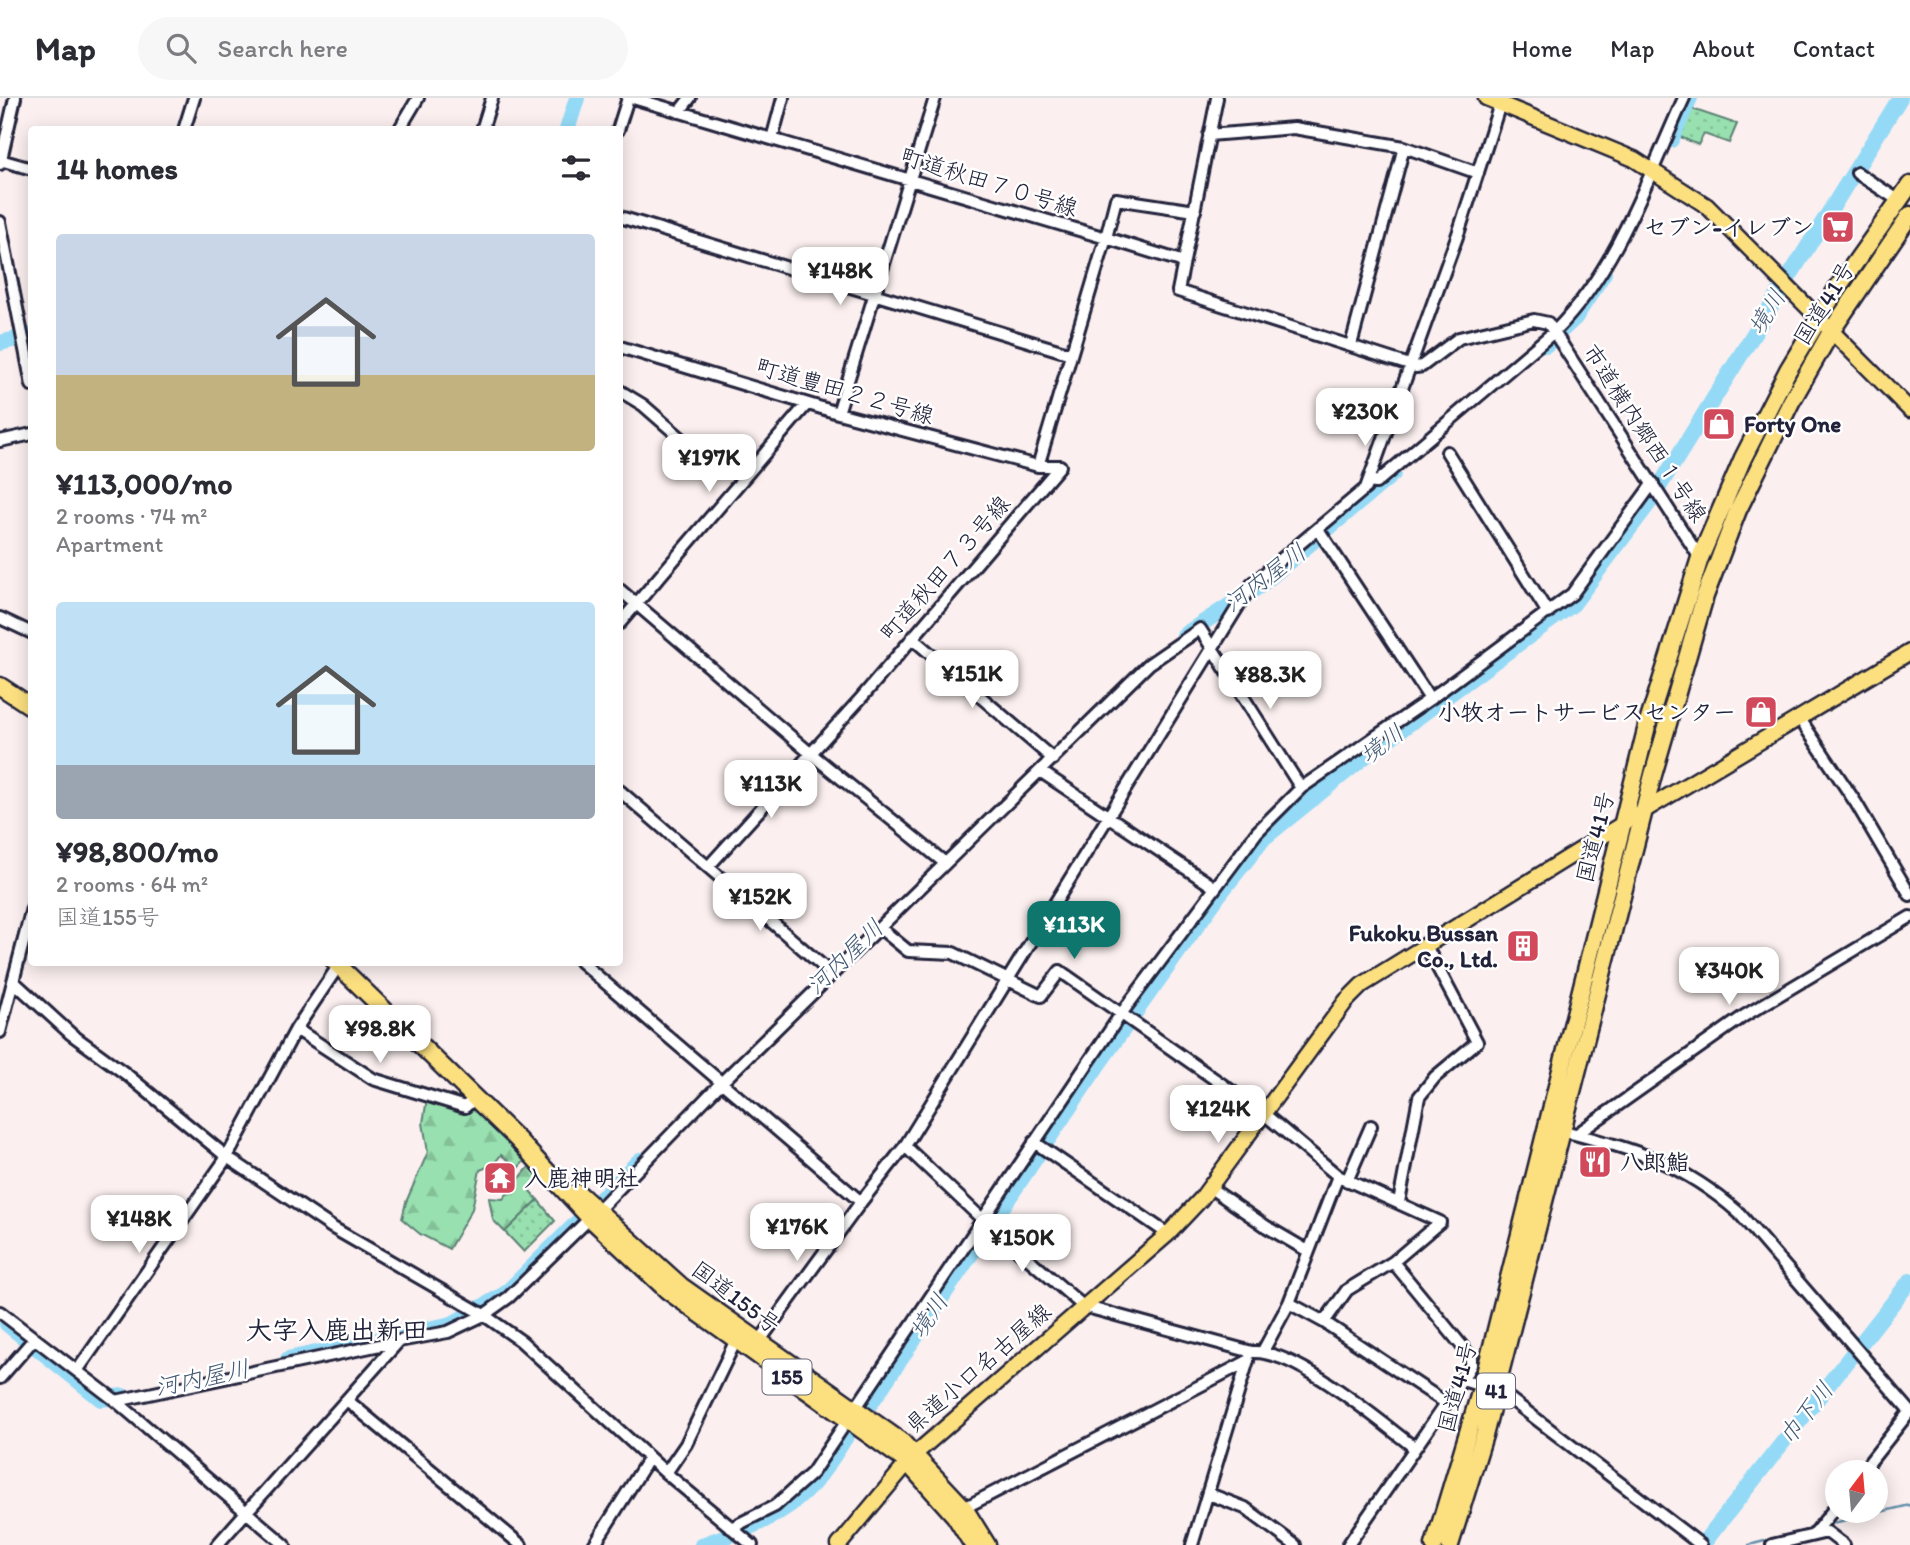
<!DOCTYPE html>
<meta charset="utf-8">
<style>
body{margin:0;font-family:Itim,"Klee One",sans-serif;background:#f7f7f7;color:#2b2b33;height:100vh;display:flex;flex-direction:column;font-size:26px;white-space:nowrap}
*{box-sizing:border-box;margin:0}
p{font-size:23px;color:#7c7c81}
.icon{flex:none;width:38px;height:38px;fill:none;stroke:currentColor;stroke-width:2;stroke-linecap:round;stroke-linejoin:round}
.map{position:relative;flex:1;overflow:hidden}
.details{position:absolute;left:28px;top:28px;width:595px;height:840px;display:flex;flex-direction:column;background:#fff;border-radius:7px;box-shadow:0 4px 18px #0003}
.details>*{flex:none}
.needle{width:46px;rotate:16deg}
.fabs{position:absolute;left:1825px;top:1362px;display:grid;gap:14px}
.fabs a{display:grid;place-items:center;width:63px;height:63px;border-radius:50%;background:#fff;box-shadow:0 4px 18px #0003;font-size:35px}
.price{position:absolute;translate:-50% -60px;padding:0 16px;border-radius:14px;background:#fff;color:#222;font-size:23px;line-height:46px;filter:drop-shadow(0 2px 4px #0008)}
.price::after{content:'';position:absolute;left:50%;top:42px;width:21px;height:16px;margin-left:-10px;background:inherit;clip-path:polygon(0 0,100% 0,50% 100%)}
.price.selected{background:#0f766e;color:#fff}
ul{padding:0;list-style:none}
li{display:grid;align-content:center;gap:14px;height:371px;padding:0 28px}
li span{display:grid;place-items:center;height:217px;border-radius:7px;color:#555}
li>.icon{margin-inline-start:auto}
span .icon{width:126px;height:126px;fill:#fffc;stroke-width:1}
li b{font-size:30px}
h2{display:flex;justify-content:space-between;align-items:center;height:84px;padding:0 28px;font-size:30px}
header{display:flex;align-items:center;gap:42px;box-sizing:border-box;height:98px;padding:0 35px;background:#fff;border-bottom:2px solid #e1e1e2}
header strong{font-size:33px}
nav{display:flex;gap:38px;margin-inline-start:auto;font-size:24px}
.search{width:490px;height:63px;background:#f7f7f7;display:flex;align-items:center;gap:18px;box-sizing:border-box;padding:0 24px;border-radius:38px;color:#7c7c81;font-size:26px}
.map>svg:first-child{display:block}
.forest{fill:url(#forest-firs);stroke:#5d8175;stroke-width:2}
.park{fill:url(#park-dots);stroke:#5d8175;stroke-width:2}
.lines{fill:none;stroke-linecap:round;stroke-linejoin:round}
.stream{stroke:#6690ab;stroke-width:2.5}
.river{stroke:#94daf6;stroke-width:16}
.minor-casing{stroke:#22223b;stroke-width:16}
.major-casing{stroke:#22223b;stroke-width:19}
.highway-casing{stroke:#22223b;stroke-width:21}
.minor{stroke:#fff;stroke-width:10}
.major{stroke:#fce080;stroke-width:14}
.highway{stroke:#fce080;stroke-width:16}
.labels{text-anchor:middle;stroke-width:5;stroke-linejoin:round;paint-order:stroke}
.shield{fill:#fff;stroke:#646476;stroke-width:2}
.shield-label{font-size:21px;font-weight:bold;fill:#22223b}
.street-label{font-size:23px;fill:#22223b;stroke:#fff}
.poi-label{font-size:23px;font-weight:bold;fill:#22223b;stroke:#fff;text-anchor:end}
.water-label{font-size:24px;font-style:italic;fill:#445973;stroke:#fff}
.quarter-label{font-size:26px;font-weight:bold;fill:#22223b;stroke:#fff}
</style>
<header>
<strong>Map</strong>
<div class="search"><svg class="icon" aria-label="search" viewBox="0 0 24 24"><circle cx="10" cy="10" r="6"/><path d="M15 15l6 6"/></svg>Search here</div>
<nav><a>Home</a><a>Map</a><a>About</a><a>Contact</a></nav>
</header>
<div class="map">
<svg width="1910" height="1447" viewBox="0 0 1910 1447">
<defs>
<pattern id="forest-firs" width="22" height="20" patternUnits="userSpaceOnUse" patternTransform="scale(1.75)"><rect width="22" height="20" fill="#98e0af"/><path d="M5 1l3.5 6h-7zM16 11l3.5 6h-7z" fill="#83c097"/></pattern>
<pattern id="park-dots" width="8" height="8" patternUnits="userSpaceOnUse" patternTransform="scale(1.75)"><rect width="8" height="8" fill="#98e0af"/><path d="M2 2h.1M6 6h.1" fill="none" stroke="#83c097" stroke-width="1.8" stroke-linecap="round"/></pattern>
</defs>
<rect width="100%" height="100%" fill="#fbefef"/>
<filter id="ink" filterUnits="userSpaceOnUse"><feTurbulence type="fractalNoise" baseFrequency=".0143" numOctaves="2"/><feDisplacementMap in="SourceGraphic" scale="14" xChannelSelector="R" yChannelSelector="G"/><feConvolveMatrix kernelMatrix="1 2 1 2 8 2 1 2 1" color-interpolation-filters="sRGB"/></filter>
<g filter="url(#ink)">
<path class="forest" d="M464 995 528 1059 518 1070 501 1057 493 1067 480 1072 472 1111 449 1151 420 1136 402 1121 406 1104 428 1054 423 1025 427 1001 447 1005Z
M533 1064 544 1076 529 1092 538 1102 505 1134 493 1122 489 1100 503 1101Z"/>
<path class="park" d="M1689 10 1737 26 1729 45 1704 36 1698 47 1676 37Z
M538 1102 555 1123 524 1154 505 1134Z"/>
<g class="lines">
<path class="stream" d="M1825 1427 1910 1407
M1749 1447 1815 1430"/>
<path class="river" d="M567 32 577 0
M1671 42 1690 0
M0 245 32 237
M1546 247 1575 220 1604 175
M1184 537 1261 487 1393 376
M7 1226 101 1301 123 1298
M288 1261 452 1226 505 1196 640 1062
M871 1305 1100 964 1218 798 1264 740 1373 652 1573 506 1649 405 1900 0
M702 1447C741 1433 782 1420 811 1388 826 1372 837 1352 849 1334
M1702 1447 1910 1183"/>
<defs>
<path id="minor" d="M633 0 1106 140 1038 368
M1217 0 1178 193 1416 269 1422 268 1459 240 1534 222 1548 225 1700 460
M679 14 690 0
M184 32 194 0
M399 32 418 0
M482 32 492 0
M618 32 628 0
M1209 37 1294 30 1404 49 1478 75
M772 41 783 0
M0 62 32 71
M0 66 15 0
M1857 75 1898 102
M620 119 1071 256
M0 124 32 287
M1184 164 1106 140 1116 101 1195 113
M1351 247 1404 49
M620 249 838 315 1038 368H1060
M620 293 643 307 682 341
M838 315 935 0
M0 343 32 336
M1447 354 1548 515
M1370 384 1376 385 1555 233C1617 171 1648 79 1684 0
M1318 431 1430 601
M620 492 810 655 945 765
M0 520 32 535
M620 525 807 306
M912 540 1053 661
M1800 621 1856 705 1910 797
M1040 673 1214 789
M620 693 832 876
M708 769 862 599 1060 368
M880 830 908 853 953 855 1041 898 1060 873 1263 1015 1338 1078 1440 1124 1393 1164 1347 1192 1324 1224
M581 864 861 1104
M13 883 71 936 126 976 227 1059 333 1130 484 1217 521 1243 666 1375 752 1447
M296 931 373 981 465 1009 476 999
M0 934 32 810
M1556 1031C1631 1051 1679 1062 1739 1115L1910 1313
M1577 1036 1744 918 1910 819
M1034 1044 1168 1136
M905 1048 981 1120 1083 1208 1252 1254C1296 1251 1379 1323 1415 1350
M1347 1083 1371 1028
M1209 1089 1267 1129 1308 1153
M1399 1104 1419 999 1435 979 1477 944 1425 846
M598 1112 721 985 1149 566 1200 531 1301 690
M1393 1164 1471 1259V1267L1462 1282
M1289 1205 1324 1224 1446 1305
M0 1214 116 1303 285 1447
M758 1245 861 1104 905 1048 1252 486 1366 390 1459 133 1500 6
M1263 1253 1289 1205 1338 1078
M77 1273 227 1059 296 931 341 864
M0 1280 34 1241
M1497 1291 1701 1447
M116 1303 399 1243
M348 1303 521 1447
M1862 1374 1910 1313
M666 1375 686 1346 736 1242
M1209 1396 1245 1410 1295 1447
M964 1410 1248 1263
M731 1430 775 1408 812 1375 1121 916 1257 734 1301 690 1430 601 1572 496 1653 385
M1814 1436 1838 1406
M217 1447 399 1243 448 1234 484 1217 509 1199 590 1120
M594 1447 649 1360
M1192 1447 1248 1262
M1348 1447 1462 1282 1482 1288
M1772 1447 1827 1434 1844 1447"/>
<path id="major" d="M1486 0 1634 61 1707 108 1910 312
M839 1447 915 1356 1168 1136 1201 1101 1346 903 1362 887 1645 712 1910 554"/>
<path id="highway" d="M0 588 32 609
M335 864 517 1041 590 1120 668 1193 907 1364 955 1418 973 1447
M578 1095 681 1188 902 1344 964 1410 987 1447
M1434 1447 1482 1288 1647 628 1700 460 1743 360 1788 272 1838 189 1910 87
M1450 1447 1485 1334 1653 677 1705 498 1738 412 1791 304 1832 232 1910 117"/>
</defs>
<use href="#minor" class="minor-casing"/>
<use href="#major" class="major-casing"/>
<use href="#highway" class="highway-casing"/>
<use href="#minor" class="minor"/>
<use href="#major" class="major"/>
<use href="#highway" class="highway"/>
</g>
</g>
<defs>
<symbol id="supermarket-square" viewBox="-11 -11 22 22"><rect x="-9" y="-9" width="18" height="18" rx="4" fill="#d1495b" stroke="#fff"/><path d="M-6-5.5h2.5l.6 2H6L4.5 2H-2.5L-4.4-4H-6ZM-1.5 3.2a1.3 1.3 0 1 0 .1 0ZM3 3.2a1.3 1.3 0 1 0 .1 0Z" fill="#fff"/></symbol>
<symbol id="shop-square" viewBox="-11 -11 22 22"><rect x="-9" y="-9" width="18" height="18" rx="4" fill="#d1495b" stroke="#fff"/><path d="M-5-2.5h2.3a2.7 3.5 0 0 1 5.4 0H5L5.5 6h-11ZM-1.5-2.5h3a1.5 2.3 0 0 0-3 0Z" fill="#fff"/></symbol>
<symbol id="building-square" viewBox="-11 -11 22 22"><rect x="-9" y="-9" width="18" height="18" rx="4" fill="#d1495b" stroke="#fff"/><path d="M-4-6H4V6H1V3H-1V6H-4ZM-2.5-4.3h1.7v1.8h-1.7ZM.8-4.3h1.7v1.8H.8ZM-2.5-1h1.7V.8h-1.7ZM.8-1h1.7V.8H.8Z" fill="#fff"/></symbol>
<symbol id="restaurant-square" viewBox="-11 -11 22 22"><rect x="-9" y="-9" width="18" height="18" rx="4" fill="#d1495b" stroke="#fff"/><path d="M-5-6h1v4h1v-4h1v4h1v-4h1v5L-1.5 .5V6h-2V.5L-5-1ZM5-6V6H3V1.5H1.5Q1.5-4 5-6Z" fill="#fff"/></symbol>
<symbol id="temple-square" viewBox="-11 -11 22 22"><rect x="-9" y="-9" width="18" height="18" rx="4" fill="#d1495b" stroke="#fff"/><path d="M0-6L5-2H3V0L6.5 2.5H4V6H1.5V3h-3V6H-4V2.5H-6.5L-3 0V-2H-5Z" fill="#fff"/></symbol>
</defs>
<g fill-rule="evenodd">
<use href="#supermarket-square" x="1819" y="110" width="38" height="38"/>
<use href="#shop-square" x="1700" y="307" width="38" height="38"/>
<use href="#shop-square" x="1742" y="595" width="38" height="38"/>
<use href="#building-square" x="1504" y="829" width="38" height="38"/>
<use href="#restaurant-square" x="1576" y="1045" width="38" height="38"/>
<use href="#temple-square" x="481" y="1061" width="38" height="38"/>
</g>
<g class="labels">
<g class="shield">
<rect x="762.5" y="1261.5" width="49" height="35" rx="5"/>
<rect x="1477" y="1275.5" width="38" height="35" rx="5"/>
</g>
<g class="shield-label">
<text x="787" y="1286">155</text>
<text x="1496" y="1300">41</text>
</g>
<g class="street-label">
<text transform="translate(989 84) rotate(17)" y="8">町道秋田７０号線</text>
<text transform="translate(1824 205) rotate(-58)" y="8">国道41号</text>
<text transform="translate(845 293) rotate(16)" y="8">町道豊田２２号線</text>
<text transform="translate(1645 335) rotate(57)" y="8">市道横内郷西１号線</text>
<text transform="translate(945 470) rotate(-49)" y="8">町道秋田７３号線</text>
<text transform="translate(1595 739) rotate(-76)" y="8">国道41号</text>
<text transform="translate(736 1199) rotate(37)" y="8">国道155号</text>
<text transform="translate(978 1270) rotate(-41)" y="8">県道小口名古屋線</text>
<text transform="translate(1457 1289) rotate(-75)" y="8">国道41号</text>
</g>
<g class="poi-label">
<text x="1814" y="137">セブン-イレブン</text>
<text x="1744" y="334" text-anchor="start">Forty One</text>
<text x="1736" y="622">小牧オートサービスセンター</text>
<text x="1498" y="843">Fukoku Bussan<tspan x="1498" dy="26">Co., Ltd.</tspan></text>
<text x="1620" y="1072" text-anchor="start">八郎鮨</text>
<text x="524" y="1088" text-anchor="start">入鹿神明社</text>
</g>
<g class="water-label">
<text transform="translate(1767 214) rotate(-58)" y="8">境川</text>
<text transform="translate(1265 480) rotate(-37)" y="8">河内屋川</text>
<text transform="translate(1382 646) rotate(-37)" y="8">境川</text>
<text transform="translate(845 859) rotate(-44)" y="8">河内屋川</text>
<text transform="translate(929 1218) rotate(-56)" y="8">境川</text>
<text transform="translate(202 1280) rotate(-12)" y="8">河内屋川</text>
<text transform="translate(1806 1315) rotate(-52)" y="8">巾下川</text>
</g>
<g class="quarter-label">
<text x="337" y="1241">大字入鹿出新田</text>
</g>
</g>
</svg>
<div class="fabs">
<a><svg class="needle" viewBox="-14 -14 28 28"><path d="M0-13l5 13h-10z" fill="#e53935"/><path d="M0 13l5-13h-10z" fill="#7c7c81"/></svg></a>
</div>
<b class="price" style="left:840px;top:209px">¥148K</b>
<b class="price" style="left:1365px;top:350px">¥230K</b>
<b class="price" style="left:709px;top:396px">¥197K</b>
<b class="price" style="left:972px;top:612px">¥151K</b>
<b class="price" style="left:1270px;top:613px">¥88.3K</b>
<b class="price" style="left:771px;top:722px">¥113K</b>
<b class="price" style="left:760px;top:835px">¥152K</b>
<b class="price selected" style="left:1074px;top:863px">¥113K</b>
<b class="price" style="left:1729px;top:909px">¥340K</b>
<b class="price" style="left:380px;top:967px">¥98.8K</b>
<b class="price" style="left:1218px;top:1047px">¥124K</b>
<b class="price" style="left:139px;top:1157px">¥148K</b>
<b class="price" style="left:797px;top:1165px">¥176K</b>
<b class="price" style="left:1022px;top:1176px">¥150K</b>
<section class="details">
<h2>14 homes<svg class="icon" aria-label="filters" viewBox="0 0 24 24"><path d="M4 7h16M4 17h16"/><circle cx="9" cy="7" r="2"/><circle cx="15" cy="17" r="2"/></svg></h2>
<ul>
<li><span style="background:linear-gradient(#c9d6e8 65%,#c2b280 0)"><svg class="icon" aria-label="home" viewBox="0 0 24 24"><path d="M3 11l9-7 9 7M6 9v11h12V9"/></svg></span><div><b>¥113,000/mo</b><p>2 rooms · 74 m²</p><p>Apartment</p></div></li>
<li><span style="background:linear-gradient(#bfe0f5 75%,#9aa5b1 0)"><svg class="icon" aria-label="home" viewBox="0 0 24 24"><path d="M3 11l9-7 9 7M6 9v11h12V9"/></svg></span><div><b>¥98,800/mo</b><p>2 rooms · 64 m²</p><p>国道155号</p></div></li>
</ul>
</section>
</div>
